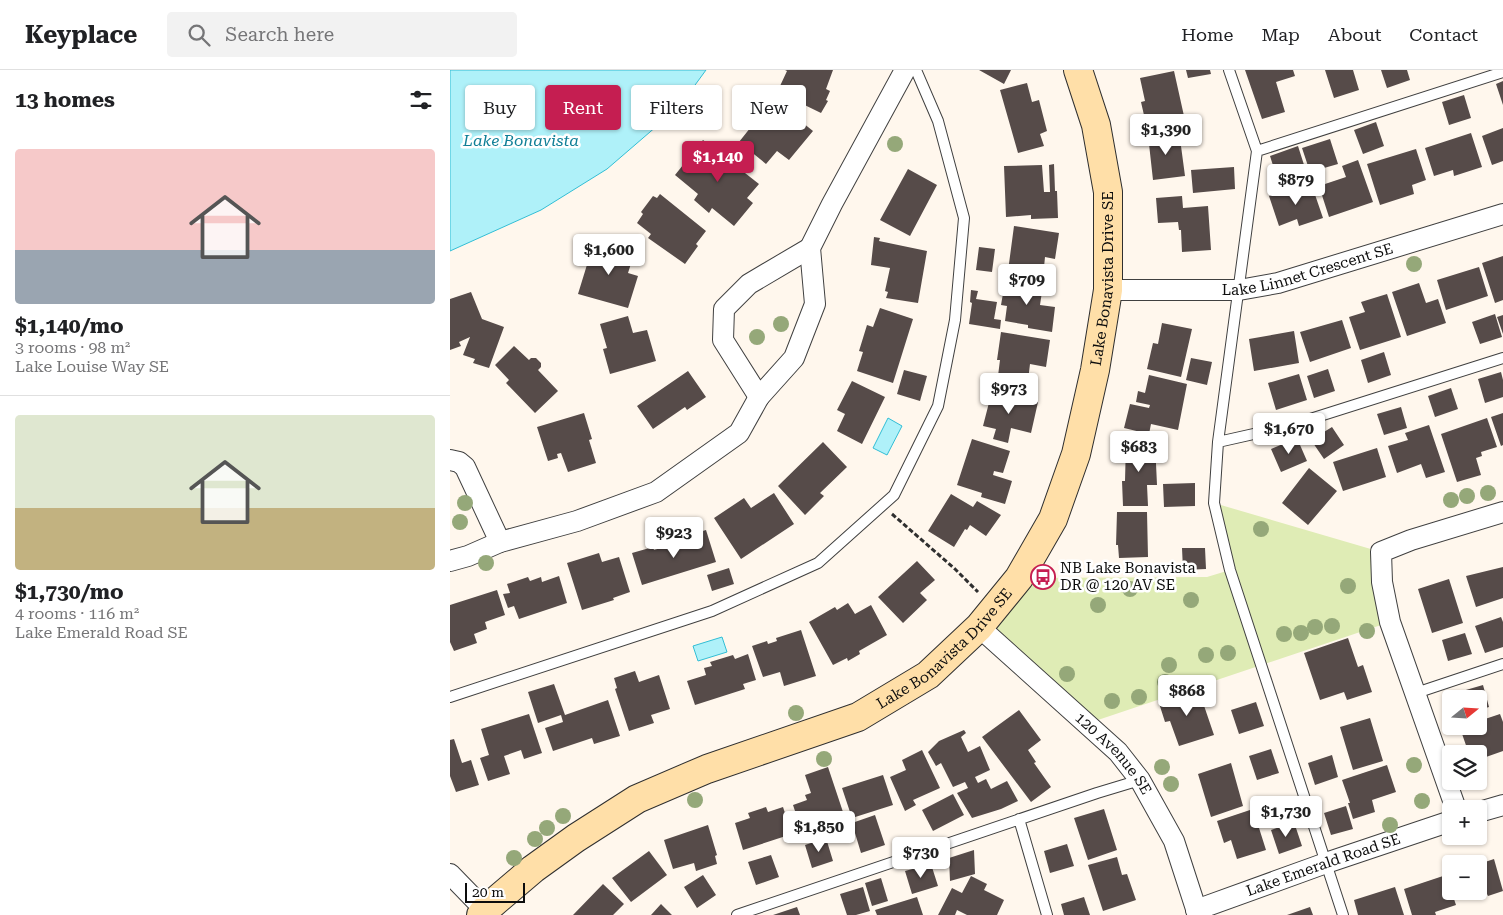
<!DOCTYPE html>
<meta charset="utf-8">
<style>
body{margin:0;font-family:"Roboto Serif",serif;background:#f2f2f2;color:#202124;height:100vh;display:flex;flex-direction:column;font-size:19px;white-space:nowrap}
*{box-sizing:border-box;margin:0}
p{font-size:16px;color:#757577}
.icon{flex:none;width:28px;height:28px;fill:none;stroke:currentColor;stroke-width:2;stroke-linecap:round;stroke-linejoin:round}
.map{position:relative;flex:1;overflow:hidden}
.panel{display:flex;flex-direction:column;background:#fff;width:450px}
.panel>*{flex:none}
.top-card{position:absolute;left:15px;top:15px;width:475px;height:45px;display:flex;gap:10px}
.needle{width:32px;rotate:72deg}
.controls{position:absolute;left:992px;top:620px;display:grid;gap:10px}
.controls a{display:grid;place-items:center;width:45px;height:45px;border-radius:5px;background:#fff;box-shadow:0 1px 4px #0004;font-size:25px}
.scale{position:absolute;left:15px;bottom:12px;width:60px;box-sizing:border-box;padding-left:5px;border:2px solid #0d0d0d;border-top:0;font-size:14px;line-height:18px;white-space:nowrap;color:#0d0d0d;-webkit-text-stroke:4px #fff;paint-order:stroke}
.price{position:absolute;translate:-50% -42px;padding:0 11px;border-radius:5px;background:#fff;color:#222;font-size:16px;line-height:32px;filter:drop-shadow(0 1px 2px #0008)}
.price::after{content:'';position:absolute;left:50%;top:30px;width:15px;height:11px;margin-left:-8px;background:inherit;clip-path:polygon(0 0,100% 0,50% 100%)}
.price.on{background:#c51e51;color:#fff}
ul{padding:0;list-style:none}
li{display:grid;align-content:center;gap:10px;height:265px;padding:0 15px}
li+li{border-top:1px solid #e0e0e0}
li span{display:grid;place-items:center;height:155px;border-radius:5px;color:#555}
li>.icon{margin-inline-start:auto}
span .icon{width:90px;height:90px;fill:#fffc;stroke-width:1}
li b{font-size:21px}
h2{display:flex;justify-content:space-between;align-items:center;height:60px;padding:0 15px;font-size:21px}
.tag{padding:0 18px;border-radius:5px;background:#fff;box-shadow:0 1px 4px #0004;font-size:18px;line-height:45px}
.tag.on{background:#c51e51;color:#fff}
header{display:flex;align-items:center;gap:30px;box-sizing:border-box;height:70px;padding:0 25px;background:#fff;border-bottom:1px solid #e0e0e0}
header strong{font-size:24px}
nav{display:flex;gap:28px;margin-inline-start:auto;font-size:18px}
.search{width:350px;height:45px;background:#f2f2f2;display:flex;align-items:center;gap:12px;box-sizing:border-box;padding:0 18px;border-radius:5px;color:#757577;font-size:19px}
main{display:flex;flex:1;min-height:0}
.map>svg:first-child{display:block}
.green{fill:#dfecb5}
.water{fill:#aff1f9;stroke:#32bed5}
.building{fill:#564b49}
.lines{fill:none;stroke-linecap:round;stroke-linejoin:round}
.lane-casing{stroke:#404040;stroke-width:12}
.street-casing{stroke:#404040;stroke-width:22}
.secondary-casing{stroke:#2f2f2f;stroke-width:30}
.path{stroke:#2f2f2f;stroke-width:3;stroke-dasharray:5 2.5;stroke-linecap:butt}
.lane{stroke:#fff;stroke-width:10}
.street{stroke:#fff;stroke-width:20}
.secondary{stroke:#ffdfa8;stroke-width:28}
.tree{fill:#95a879}
.labels{text-anchor:middle;stroke-width:5;stroke-linejoin:round;paint-order:stroke}
.street-label{font-size:15px;fill:#0d0d0d;stroke:#fff}
.poi-label{font-size:15px;fill:#0d0d0d;stroke:#fff;text-anchor:start}
.water-label{font-size:16px;font-style:italic;fill:#107f97;stroke:#fff}
</style>
<header>
<strong>Keyplace</strong>
<div class="search"><svg class="icon" aria-label="search" viewBox="0 0 24 24"><circle cx="10" cy="10" r="6"/><path d="M15 15l6 6"/></svg>Search here</div>
<nav><a>Home</a><a>Map</a><a>About</a><a>Contact</a></nav>
</header>
<main>
<section class="panel">
<h2>13 homes<svg class="icon" aria-label="filters" viewBox="0 0 24 24"><path d="M4 7h16M4 17h16"/><circle cx="9" cy="7" r="2"/><circle cx="15" cy="17" r="2"/></svg></h2>
<ul>
<li><span style="background:linear-gradient(#f6c9c9 65%,#9aa5b1 0)"><svg class="icon" aria-label="home" viewBox="0 0 24 24"><path d="M3 11l9-7 9 7M6 9v11h12V9"/></svg></span><div><b>$1,140/mo</b><p>3 rooms · 98 m²</p><p>Lake Louise Way SE</p></div></li>
<li><span style="background:linear-gradient(#dfe7d0 60%,#c2b280 0)"><svg class="icon" aria-label="home" viewBox="0 0 24 24"><path d="M3 11l9-7 9 7M6 9v11h12V9"/></svg></span><div><b>$1,730/mo</b><p>4 rooms · 116 m²</p><p>Lake Emerald Road SE</p></div></li>
</ul>
</section>
<div class="map">
<svg width="1053" height="845" viewBox="0 0 1053 845">
<rect width="100%" height="100%" fill="#fff7ed"/>
<path class="green" d="M764 433 931 482 940 552 636 654 529 557 569 508 757 507 780 500Z"/>
<path class="water" d="M0 0H256L229 37 157 99 91 140 0 181Z
M438 348 452 356 437 385 423 378Z
M272 567 277 582 248 591 243 576Z"/>
<path class="building" d="M335 0H383L376 19 380 21 376 30 378 31 371 43 332 24 334 19 330 16 337 1Z
M529 0H561L554 14Z
M736 0H760L761 4 738 8Z
M795 0H843L845 6 826 12 835 42 812 49Z
M875 0H903L909 20 884 28Z
M931 0H957L960 10 937 18Z
M724 1 734 46 696 54 691 32 695 31 690 8Z
M1053 11V35L1046 14Z
M577 13 582 32 589 30 597 61 590 64 594 76 568 83 550 20Z
M1014 25 1021 48 999 55 992 32Z
M323 29 363 61 339 90 327 81 316 94 289 72Z
M926 52 934 76 913 84 904 60Z
M1053 58V91L1042 95 1032 66Z
M729 61 735 106 703 110 698 65Z
M1021 63 1032 97 1004 106 1003 100 984 106 975 78Z
M880 69 888 94 860 102 852 78Z
M253 70 309 114 297 128 303 133 284 156 262 138 259 143 244 130 248 124 225 105Z
M848 76 855 98 827 108 820 86Z
M966 79 976 110 962 115 964 124 930 135 917 94Z
M908 90 923 132 879 147 869 116 896 107 892 96Z
M604 94 605 121H607L608 148 581 149V145L556 147 554 96 592 95 594 122H600L599 95Z
M784 97 785 119 743 123 741 100Z
M458 99 487 115 460 166 430 150Z
M861 113 873 148 849 156 847 149 829 156 819 126Z
M210 124 256 161 246 174 248 176 235 194 198 168 201 164 187 153 193 144 191 142 203 126 207 128Z
M732 126 733 138 758 136 761 180 732 182 731 160H729L728 152 708 153 706 128Z
M564 156 609 163 605 189 595 187 593 207 558 201Z
M424 167 430 168 429 171 477 181 468 233 436 228 438 222 435 221 440 198 421 195Z
M144 172 184 184 178 203 188 206 178 238 128 224Z
M529 177 545 179 542 202 526 200Z
M1053 186V230L1045 233 1032 193Z
M1029 197 1038 226 996 240 987 210Z
M562 211 593 215 590 235 605 237 602 262 578 258V255L555 251 557 236 551 235 555 212H562Z
M969 213 976 233 988 229 996 253 957 266 942 222Z
M521 220 528 221 526 229 547 232 544 249 551 250 550 259 519 254 522 233 520 232Z
M21 222 32 249 54 257 39 298 23 293 25 289 13 285 20 267 9 272 11 276 0 280V229Z
M937 224 951 267 910 280 899 247 915 242 911 232Z
M430 238 463 249 443 313 407 301 413 282 409 281 417 255 423 257Z
M1045 244 1052 267 1030 274 1022 252Z
M1053 245V264L1047 247Z
M178 246 183 263 197 260 206 291 160 304 153 279 157 278 150 254Z
M892 250 901 278 860 292 850 262Z
M712 253 742 259 731 307 697 299 703 273 708 274Z
M844 261 849 293 804 301 799 269Z
M551 262 600 270 596 297 580 294 577 319 547 314 550 290H547Z
M64 276 79 290 81 288H86L91 293V297L88 300 108 321 85 343 56 313 59 310 45 295Z
M934 282 941 305 918 313 911 290Z
M741 288 762 292 757 315 736 310Z
M878 299 885 321 864 328 857 306Z
M454 300 477 306 470 331 447 324Z
M238 301 256 327 237 340 235 337 203 359 187 336Z
M1051 302 1053 310V327L1035 333 1028 309Z
M849 304 857 330 826 340 818 313Z
M699 305 737 314 728 360 701 354 699 364 674 358 680 334 699 338 700 335 686 332 688 321 695 323Z
M402 311 435 327 412 374 387 361 395 344 387 340Z
M1001 318 1008 339 985 347 978 326Z
M542 321 588 332 581 363 561 358 558 373 543 369 546 359 533 356Z
M951 337 957 358 934 365 927 344Z
M134 343 142 369 139 370 146 393 118 402 111 383 107 384 108 388 98 391 87 357Z
M1053 343V375L1051 376 1041 347Z
M1037 348 1047 377 1031 382 1032 386 1026 388 1031 405 1007 412 991 364Z
M979 355 995 402 976 408 971 394 947 403 938 376 958 370 955 363Z
M882 357 894 375 874 389 861 370Z
M847 368 857 391 831 402 821 379Z
M522 369 560 381 553 403 544 401 543 405 562 411 555 434 531 427 532 423 507 415Z
M373 372 397 397 370 423 374 426 355 445 328 416Z
M676 372H705L707 415H697L698 436H673L672 411H675Z
M927 378 936 407 893 421 883 392Z
M859 398 887 421 858 455 832 433Z
M745 413V436L714 437 713 414Z
M324 423 344 454 291 489 264 448 294 428 301 438Z
M501 424 523 437 527 431 551 445 536 466 520 455 517 460 515 459 504 477 478 461Z
M667 442H697L698 487 669 488 668 475H666Z
M256 460 266 492 192 515 182 483 203 477 204 480 244 468 243 464Z
M732 478H755L756 499 733 500Z
M149 483 152 492 169 487 180 522 163 528 164 530 132 540 117 493Z
M467 491 485 510 470 523 477 530 453 553 428 527Z
M1053 497V528L1026 537 1016 506Z
M279 498 284 514 262 521 257 505Z
M109 506 117 533 69 549 64 536 58 538 53 524 60 523 57 514 78 507 80 511 91 507 92 512Z
M999 509 1013 553 982 563 968 519Z
M47 520 55 545 35 552 37 559 24 564 27 573 4 581 0 572V535Z
M398 533 405 544 421 535 437 565 409 581 410 584 398 591 397 588 383 595 359 552 385 537 387 540Z
M1051 547 1053 552V577L1035 583 1025 556Z
M351 560 366 606 334 616 330 602 313 607 302 576 317 571 318 574 327 571 326 568Z
M1015 563 1022 584 998 591 992 570Z
M898 568 908 597 913 595 922 622 897 630 894 622 870 630 854 583Z
M298 584 306 610 293 614 295 619 245 635 237 611 256 605 254 598 262 596 260 592 283 585 285 589Z
M185 601 189 612 209 605 220 639 201 645 204 653 179 661 165 619 167 618 164 608Z
M104 614 115 645 158 630 170 666 144 674 142 668 103 681 95 658 113 652 111 645 88 653 78 622Z
M1033 615 1039 637 1029 640V629H1011L1009 622Z
M748 618 764 665 729 676 720 651 715 652 708 630Z
M806 632 814 656 789 664 781 640Z
M569 640 591 670 578 680 586 692 584 693 601 717 581 732 532 667Z
M79 644 92 683 74 689 71 680 54 686 60 704 38 711 30 688 39 685 31 659Z
M1050 644 1053 652V681L1036 687 1034 682 1019 684 1010 658 1029 656V651Z
M920 648 933 691 903 700 890 657Z
M514 660 516 663 511 667 518 682 530 676 540 700 525 707 528 713 536 709 541 719 557 711 568 731 551 739 522 748 507 723 518 718 515 712 503 717 491 693 486 696 478 682 489 671Z
M4 669 12 693 21 690 29 715 6 722 0 706V670Z
M821 679 829 703 807 710 799 686Z
M472 680 490 718 463 730 466 735 455 741 440 707 456 700 452 690Z
M882 685 888 707 865 715 858 693Z
M781 693 793 736 761 747 748 704Z
M937 695 946 722 922 730 925 742 903 749 898 733H900L892 710Z
M378 697 395 748 352 762 343 735 357 730 355 725 361 723 355 705Z
M433 705 443 735 402 748 392 718Z
M503 724 514 745 483 761 472 740Z
M896 736 903 759 881 765 874 743Z
M316 737 318 742 333 737 342 764 293 780 285 753 300 748 298 743Z
M654 739 667 780 638 790 624 748Z
M803 739 816 780 787 789 781 770 774 773 767 751Z
M425 745 435 775 411 783 402 753Z
M844 752 852 776 829 784 821 760Z
M258 755 267 785 265 786 267 794 246 801 244 793 223 799 214 770Z
M376 768 383 791 362 798 355 775Z
M617 774 624 796 600 803 594 781Z
M524 780 525 804 500 811 499 788Z
M199 781 217 805 181 832 162 808Z
M321 785 329 807 306 815 298 792Z
M667 787 672 805 677 804 686 830 653 841 638 795Z
M1044 789 1053 821 1038 826 1036 822 1010 830 1007 821H1029V794L1023 793 1031 791 1032 793Z
M481 794 488 816 462 824 455 801Z
M253 805 266 825 247 838 234 817Z
M996 805 1006 835 985 842 986 845H962L954 819Z
M521 806 537 814 534 820 554 830 547 845H517L507 840 505 845H488L502 818 512 823Z
M431 808 438 831 422 836 415 813Z
M153 814 174 834 163 845H123Z
M413 817 420 841 406 845H397L390 824Z
M945 817 954 845H908L904 830Z
M467 827 473 845H427L425 840Z
M634 827 640 845H614L611 834Z
M211 834 222 845H201Z
M347 837 350 845H323Z
M860 837 863 845H837Z"/>
<g class="lines">
<defs>
<path id="lane" d="M779 0 807 81 768 372 764 433 780 500 893 845
M807 81 1053 2
M768 372 835 357 1053 288
M966 623 1053 594
M0 627 262 541 368 493 444 425 488 336 505 250 514 148 488 51 466 0
M569 749 597 845
M287 845 647 723 690 710"/>
<g id="street">
<path id="s1" d="M658 220H789L828 213 1053 144"/>
<path d="M309 327 273 270 274 239 299 214 360 178"/>
<path d="M0 390 9 392 15 397 50 472"/>
<path d="M0 491 18 486 50 472 127 451 206 422 289 363 309 327 344 288 365 234 360 178 382 134 455 0"/>
<path id="s2" d="M529 557 668 682 690 710 724 771 748 845"/>
<path d="M1006 739 940 552 932 512 931 482 961 470 1053 442"/>
<path d="M1029 742 1053 735"/>
<path d="M0 804 35 840"/>
<path id="s3" d="M746 840 876 793 1001 751"/>
</g>
<g id="secondary">
<path id="s4" d="M31 845 35 840 83 799 126 768 187 729 257 699 408 647 478 605 529 557 569 508 603 449 626 384 645 300 658 220V122L646 55 628 0"/>
</g>
</defs>
<use href="#lane" class="lane-casing"/>
<use href="#street" class="street-casing"/>
<use href="#secondary" class="secondary-casing"/>
<path class="path" d="M442 444 505 499 528 522"/>
<use href="#lane" class="lane"/>
<use href="#street" class="street"/>
<use href="#secondary" class="secondary"/>
</g>
<g class="tree">
<circle cx="445" cy="74" r="8"/>
<circle cx="964" cy="194" r="8"/>
<circle cx="331" cy="254" r="8"/>
<circle cx="307" cy="267" r="8"/>
<circle cx="1038" cy="423" r="8"/>
<circle cx="1017" cy="426" r="8"/>
<circle cx="1001" cy="430" r="8"/>
<circle cx="15" cy="433" r="8"/>
<circle cx="10" cy="452" r="8"/>
<circle cx="811" cy="459" r="8"/>
<circle cx="36" cy="493" r="8"/>
<circle cx="898" cy="516" r="8"/>
<circle cx="680" cy="519" r="8"/>
<circle cx="741" cy="530" r="8"/>
<circle cx="648" cy="535" r="8"/>
<circle cx="882" cy="556" r="8"/>
<circle cx="865" cy="557" r="8"/>
<circle cx="917" cy="561" r="8"/>
<circle cx="851" cy="563" r="8"/>
<circle cx="834" cy="564" r="8"/>
<circle cx="778" cy="583" r="8"/>
<circle cx="756" cy="585" r="8"/>
<circle cx="719" cy="595" r="8"/>
<circle cx="617" cy="604" r="8"/>
<circle cx="715" cy="612" r="8"/>
<circle cx="689" cy="627" r="8"/>
<circle cx="662" cy="631" r="8"/>
<circle cx="346" cy="643" r="8"/>
<circle cx="374" cy="689" r="8"/>
<circle cx="964" cy="695" r="8"/>
<circle cx="712" cy="697" r="8"/>
<circle cx="721" cy="714" r="8"/>
<circle cx="245" cy="730" r="8"/>
<circle cx="972" cy="731" r="8"/>
<circle cx="113" cy="746" r="8"/>
<circle cx="940" cy="755" r="8"/>
<circle cx="97" cy="758" r="8"/>
<circle cx="85" cy="769" r="8"/>
<circle cx="64" cy="788" r="8"/>
</g>
<defs>
<symbol id="bus-ring" viewBox="-11 -11 22 22"><circle r="9.5" fill="#fff" stroke="#c51e51" stroke-width="1.5"/><path d="M-5-6H5V4H4V6H2V4H-2V6H-4V4H-5ZM-3.5-4V0h7V-4ZM-3.5 1.2v1.5H-2V1.2ZM2 1.2v1.5H3.5V1.2Z" fill="#c51e51"/></symbol>
</defs>
<g fill-rule="evenodd">
<use href="#bus-ring" x="579" y="493" width="28" height="28"/>
</g>
<g class="labels">
<g class="street-label">
<text dy="5" stroke="none"><textPath href="#s1" startOffset="202">Lake Linnet Crescent SE</textPath></text>
<text dy="5" stroke="none"><textPath href="#s4" startOffset="961">Lake Bonavista Drive SE</textPath></text>
<text dy="5" stroke="none"><textPath href="#s4" startOffset="542">Lake Bonavista Drive SE</textPath></text>
<text dy="5" stroke="none"><textPath href="#s2" startOffset="185">120 Avenue SE</textPath></text>
<text dy="5" stroke="none"><textPath href="#s3" startOffset="135">Lake Emerald Road SE</textPath></text>
</g>
<g class="poi-label">
<text x="610" y="503">NB Lake Bonavista<tspan x="610" dy="17">DR @ 120 AV SE</tspan></text>
</g>
<g class="water-label">
<text x="71" y="76">Lake Bonavista</text>
</g>
</g>
</svg>
<div class="controls">
<a><svg class="needle" viewBox="-14 -14 28 28"><path d="M0-13l5 13h-10z" fill="#e53935"/><path d="M0 13l5-13h-10z" fill="#757577"/></svg></a>
<a><svg class="icon" aria-label="layers" viewBox="0 0 24 24"><path d="M12 4l9 5-9 5-9-5zM3 14l9 5 9-5"/></svg></a>
<a>+</a>
<a>−</a>
</div>
<div class="scale">20 m</div>
<b class="price" style="left:716px;top:86px">$1,390</b>
<b class="price on" style="left:268px;top:113px">$1,140</b>
<b class="price" style="left:846px;top:136px">$879</b>
<b class="price" style="left:159px;top:206px">$1,600</b>
<b class="price" style="left:577px;top:236px">$709</b>
<b class="price" style="left:559px;top:345px">$973</b>
<b class="price" style="left:839px;top:385px">$1,670</b>
<b class="price" style="left:689px;top:403px">$683</b>
<b class="price" style="left:224px;top:489px">$923</b>
<b class="price" style="left:737px;top:647px">$868</b>
<b class="price" style="left:836px;top:768px">$1,730</b>
<b class="price" style="left:369px;top:783px">$1,850</b>
<b class="price" style="left:471px;top:809px">$730</b>
<div class="top-card">
<a class="tag">Buy</a>
<a class="tag on">Rent</a>
<a class="tag">Filters</a>
<a class="tag">New</a>
</div>
</div>
</main>
